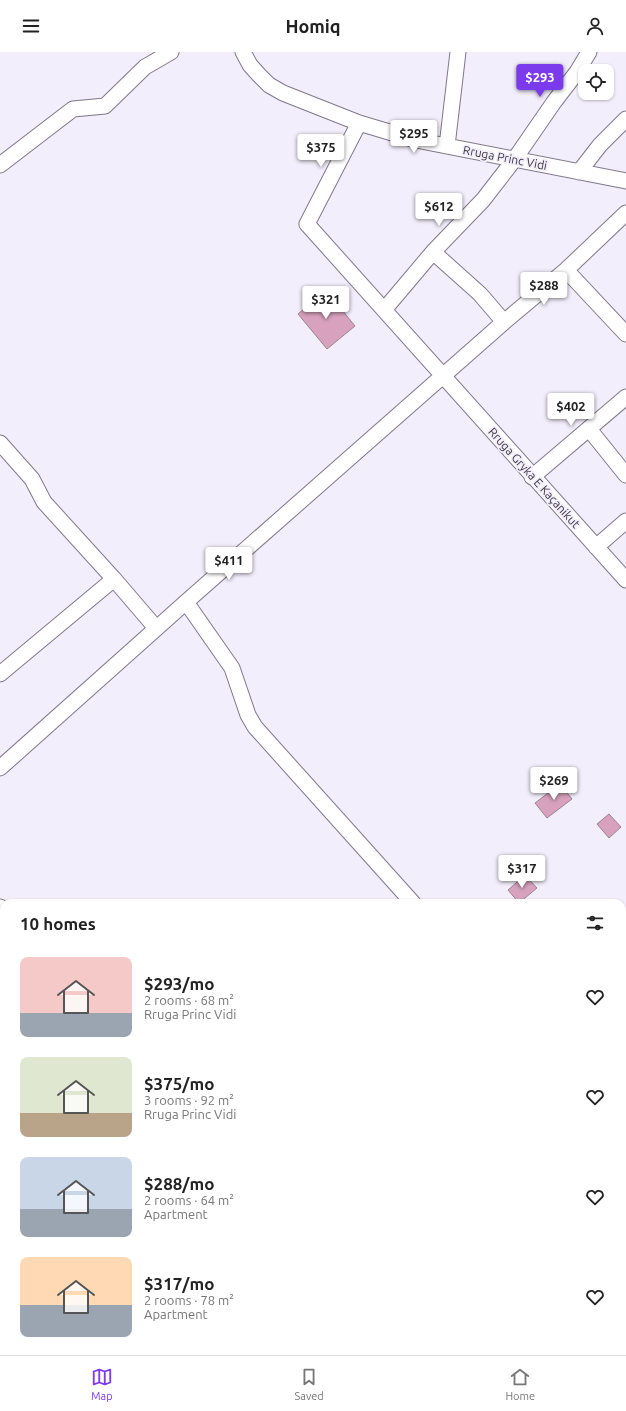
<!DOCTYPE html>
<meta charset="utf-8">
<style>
body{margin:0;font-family:Ubuntu,sans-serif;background:#f2f2f2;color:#222;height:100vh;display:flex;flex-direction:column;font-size:15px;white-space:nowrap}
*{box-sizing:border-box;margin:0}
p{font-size:13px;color:#767676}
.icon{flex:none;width:22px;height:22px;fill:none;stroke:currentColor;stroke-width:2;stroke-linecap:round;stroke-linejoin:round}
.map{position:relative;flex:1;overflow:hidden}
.side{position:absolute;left:0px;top:847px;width:626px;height:456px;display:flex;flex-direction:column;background:#fff;border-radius:12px 12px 0 0;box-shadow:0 1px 3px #0004}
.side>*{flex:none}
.tools{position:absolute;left:578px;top:12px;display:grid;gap:8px}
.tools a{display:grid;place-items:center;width:36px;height:36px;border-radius:8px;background:#fff;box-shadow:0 1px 3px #0004;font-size:20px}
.price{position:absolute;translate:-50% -34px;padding:0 9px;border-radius:4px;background:#fff;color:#222;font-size:13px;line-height:26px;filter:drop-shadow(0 1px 2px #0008)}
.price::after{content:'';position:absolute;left:50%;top:24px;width:12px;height:9px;margin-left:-6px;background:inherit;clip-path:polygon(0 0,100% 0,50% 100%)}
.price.selected{background:#7c3aed;color:#fff}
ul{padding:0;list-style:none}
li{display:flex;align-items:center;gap:12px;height:100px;padding:0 20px}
li span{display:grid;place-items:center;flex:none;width:112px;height:80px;border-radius:8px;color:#555}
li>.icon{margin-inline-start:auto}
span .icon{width:48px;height:48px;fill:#fffc;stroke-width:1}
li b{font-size:17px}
h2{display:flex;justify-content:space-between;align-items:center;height:48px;padding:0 20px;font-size:17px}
header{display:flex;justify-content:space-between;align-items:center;height:52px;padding:0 20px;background:#fff;font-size:18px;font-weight:700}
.tab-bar{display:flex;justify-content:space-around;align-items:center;height:56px;border-top:1px solid #e0e0e0;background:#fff;font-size:11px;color:#767676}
.tab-bar a{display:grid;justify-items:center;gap:2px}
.tab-bar .selected{color:#7c3aed}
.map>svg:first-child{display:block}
.building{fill:#d8a2be;stroke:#9a848f}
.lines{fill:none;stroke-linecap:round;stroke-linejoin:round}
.minor-casing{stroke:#7f788b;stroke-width:17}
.minor{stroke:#fff;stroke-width:15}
.labels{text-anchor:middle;stroke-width:3.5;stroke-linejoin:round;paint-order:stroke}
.street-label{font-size:12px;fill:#3c3841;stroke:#f3eefc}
</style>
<header><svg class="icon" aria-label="menu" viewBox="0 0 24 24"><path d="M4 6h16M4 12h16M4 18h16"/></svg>Homiq<svg class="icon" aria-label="person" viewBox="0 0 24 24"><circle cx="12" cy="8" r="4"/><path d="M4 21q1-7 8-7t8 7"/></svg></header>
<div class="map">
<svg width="626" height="1303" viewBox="0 0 626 1303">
<rect width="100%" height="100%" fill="#f3eefc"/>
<path class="building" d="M326 238 355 274 327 297 298 262Z
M560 732 572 747 547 766 535 751Z
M609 762 621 775 609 786 597 772Z
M525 823 537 836 519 851 508 838Z"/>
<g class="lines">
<defs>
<path id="minor" d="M243 0 250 13 259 23 269 33 283 41 359 71 416 88 626 129
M359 71 307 172 626 528
M447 94 458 0
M0 113 73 57 105 54 145 15 171 0
M579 120 600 93 626 67
M433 200 480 242 504 270
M566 218 626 282
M384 258 433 200 483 148 514 108 554 50 577 20 589 0
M589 377 626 423
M0 391 32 427 44 450 114 527 156 576
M532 425 626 345
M596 495 626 469
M186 550 232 616 248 663 255 675 413 851
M0 622 114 527
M0 716 186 550 504 270 566 218 626 161
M0 855 4 860
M0 1072 4 1069
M622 1087 626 1092
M0 1259 4 1263
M41 1299 45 1303
M389 1299 392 1303
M285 1303 290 1299"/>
</defs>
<use href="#minor" class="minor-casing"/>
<use href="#minor" class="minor"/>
</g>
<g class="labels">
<g class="street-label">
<text transform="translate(505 106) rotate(11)" y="4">Rruga Princ Vidi</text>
<text transform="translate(534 426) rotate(48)" y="4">Rruga Gryka E Kaçanikut</text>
</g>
</g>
</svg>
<div class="tools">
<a><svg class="icon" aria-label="locate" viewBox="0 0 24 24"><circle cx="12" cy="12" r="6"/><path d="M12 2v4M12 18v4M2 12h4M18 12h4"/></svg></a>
</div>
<b class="price selected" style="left:540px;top:46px">$293</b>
<b class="price" style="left:414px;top:102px">$295</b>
<b class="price" style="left:321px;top:116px">$375</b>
<b class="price" style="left:439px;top:175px">$612</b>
<b class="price" style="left:544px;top:254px">$288</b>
<b class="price" style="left:326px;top:268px">$321</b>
<b class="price" style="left:571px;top:375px">$402</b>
<b class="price" style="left:229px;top:529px">$411</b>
<b class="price" style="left:554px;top:749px">$269</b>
<b class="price" style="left:522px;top:837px">$317</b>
<section class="side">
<h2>10 homes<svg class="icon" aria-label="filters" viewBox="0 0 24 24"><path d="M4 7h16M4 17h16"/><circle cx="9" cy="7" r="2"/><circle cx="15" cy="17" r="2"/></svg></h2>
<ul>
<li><span style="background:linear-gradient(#f6c9c9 70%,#9aa5b1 0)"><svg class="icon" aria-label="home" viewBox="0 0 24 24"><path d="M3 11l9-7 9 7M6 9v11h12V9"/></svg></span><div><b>$293/mo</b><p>2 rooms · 68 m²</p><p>Rruga Princ Vidi</p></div><svg class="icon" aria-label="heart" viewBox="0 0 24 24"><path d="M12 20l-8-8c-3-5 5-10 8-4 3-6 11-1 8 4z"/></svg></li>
<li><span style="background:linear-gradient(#dfe7d0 70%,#b9a48a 0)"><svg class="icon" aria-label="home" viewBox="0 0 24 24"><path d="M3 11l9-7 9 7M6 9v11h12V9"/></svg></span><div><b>$375/mo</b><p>3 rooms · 92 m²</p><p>Rruga Princ Vidi</p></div><svg class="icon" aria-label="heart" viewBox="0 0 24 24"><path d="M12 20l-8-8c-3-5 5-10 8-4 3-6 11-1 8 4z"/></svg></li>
<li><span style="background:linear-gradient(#c9d6e8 65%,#9aa5b1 0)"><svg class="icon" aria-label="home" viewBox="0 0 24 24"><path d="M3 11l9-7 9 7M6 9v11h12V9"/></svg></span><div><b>$288/mo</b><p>2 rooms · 64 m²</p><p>Apartment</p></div><svg class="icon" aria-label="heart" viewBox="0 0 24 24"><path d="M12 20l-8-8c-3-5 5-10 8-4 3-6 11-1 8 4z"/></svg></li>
<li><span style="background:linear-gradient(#ffd9b3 60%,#9aa5b1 0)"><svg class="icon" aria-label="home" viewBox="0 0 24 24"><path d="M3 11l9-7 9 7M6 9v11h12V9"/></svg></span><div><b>$317/mo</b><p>2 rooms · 78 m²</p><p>Apartment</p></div><svg class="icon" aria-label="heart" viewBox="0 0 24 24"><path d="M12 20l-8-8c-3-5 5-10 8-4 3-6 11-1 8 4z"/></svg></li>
</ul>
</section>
</div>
<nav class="tab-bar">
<a class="selected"><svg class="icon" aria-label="map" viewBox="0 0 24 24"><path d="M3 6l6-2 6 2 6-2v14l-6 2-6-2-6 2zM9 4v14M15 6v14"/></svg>Map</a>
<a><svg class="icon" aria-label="saved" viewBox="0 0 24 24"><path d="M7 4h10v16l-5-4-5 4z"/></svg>Saved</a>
<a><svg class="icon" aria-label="home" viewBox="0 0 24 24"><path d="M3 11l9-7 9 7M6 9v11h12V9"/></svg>Home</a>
</nav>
